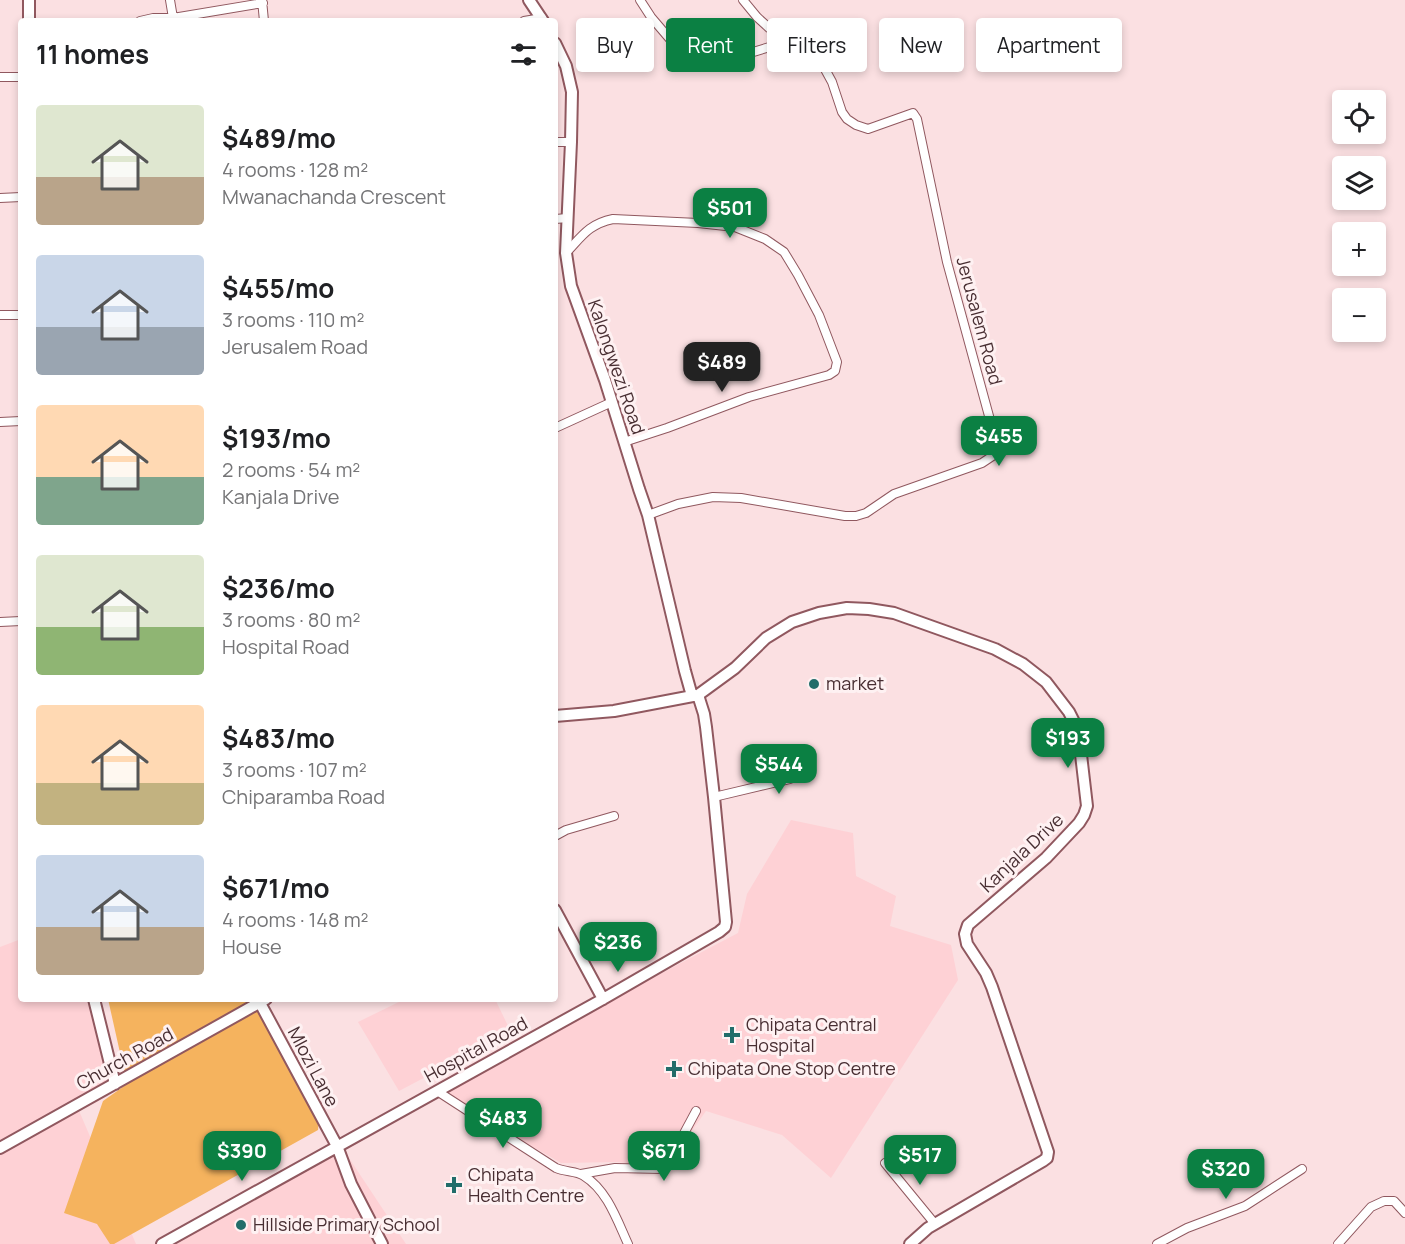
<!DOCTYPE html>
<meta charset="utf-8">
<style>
body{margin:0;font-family:Manrope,sans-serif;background:#f2f2f2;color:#202124;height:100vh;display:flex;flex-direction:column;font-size:22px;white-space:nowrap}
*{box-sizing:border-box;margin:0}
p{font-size:20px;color:#757577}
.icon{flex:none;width:33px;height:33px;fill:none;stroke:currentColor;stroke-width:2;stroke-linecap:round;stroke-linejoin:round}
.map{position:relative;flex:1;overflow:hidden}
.panel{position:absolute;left:18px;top:18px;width:540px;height:984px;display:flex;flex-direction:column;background:#fff;border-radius:6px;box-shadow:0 3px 9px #0003}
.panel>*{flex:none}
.hud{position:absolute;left:576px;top:18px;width:570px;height:54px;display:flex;gap:12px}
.fabs{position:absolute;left:1332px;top:90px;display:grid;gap:12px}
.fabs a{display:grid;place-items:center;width:54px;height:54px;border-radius:6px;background:#fff;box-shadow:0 3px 9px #0003;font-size:30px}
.price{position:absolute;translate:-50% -51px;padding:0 14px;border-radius:12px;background:#0b8043;color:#fff;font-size:20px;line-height:39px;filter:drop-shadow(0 2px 3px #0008)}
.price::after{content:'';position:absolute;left:50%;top:36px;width:18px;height:14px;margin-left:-9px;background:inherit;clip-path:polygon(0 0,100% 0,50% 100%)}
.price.on{background:#222;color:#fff}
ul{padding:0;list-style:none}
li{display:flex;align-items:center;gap:18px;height:150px;padding:0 18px}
li span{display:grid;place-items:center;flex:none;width:168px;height:120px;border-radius:6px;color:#555}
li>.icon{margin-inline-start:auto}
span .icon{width:72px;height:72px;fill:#fffc;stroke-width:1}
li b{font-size:26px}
h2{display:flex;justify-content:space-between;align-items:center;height:72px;padding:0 18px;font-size:26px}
.tag{padding:0 21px;border-radius:6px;background:#fff;box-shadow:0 3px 9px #0003;font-size:21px;line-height:54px}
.tag.on{background:#0b8043;color:#fff}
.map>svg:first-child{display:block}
.built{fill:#fed1d5}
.green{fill:#f5b35e}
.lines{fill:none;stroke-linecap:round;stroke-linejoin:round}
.street-casing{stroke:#90585f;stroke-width:10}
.secondary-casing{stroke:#90585f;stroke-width:14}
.street{stroke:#fff;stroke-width:8}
.secondary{stroke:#fff;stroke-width:10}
.poi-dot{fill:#226d6a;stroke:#fef1f2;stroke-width:2}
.labels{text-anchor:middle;stroke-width:6;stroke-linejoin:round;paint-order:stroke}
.street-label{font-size:18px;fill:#482e32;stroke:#fef1f2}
.poi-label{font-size:18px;fill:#482e32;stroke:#fef1f2;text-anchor:start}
</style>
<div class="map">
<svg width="1405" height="1244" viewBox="0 0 1405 1244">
<rect width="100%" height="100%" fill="#fbe0e2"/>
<path class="built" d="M791 820 853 833 856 876 896 896 890 926 951 945 958 980 831 1178 782 1135 706 1111 666 1167 617 1162 561 1163 437 1091 738 933 747 894Z
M21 939V999H87L115 1084 77 1106 136 1244H0V947Z
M405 999H495L511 1032 399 1091 358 1022Z
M341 1146 406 1244H162Z"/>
<path class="green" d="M108 999H251L319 1118 318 1130 114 1244H110L97 1224 64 1213 103 1101 127 1084Z"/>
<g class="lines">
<defs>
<path id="street" d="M170 0 173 18 263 3
M262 0 264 21
M640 0 651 17 686 58C712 69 768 47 794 39
M140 21 153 18H173
M524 21 542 18
M0 77H21
M555 142H571
M0 198 21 197
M555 219 568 218
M566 253C582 236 589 224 613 219L698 223 735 227 765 239 784 252 798 275 819 315 837 362 835 371 829 375 749 397 667 428 624 442
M0 315H21
M0 422 21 421
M555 428 612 402
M648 515 678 504 713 497 741 498 845 516H856L866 513 894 494 982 463 994 455 998 449 947 262 917 119 913 113 868 129 856 125 847 119 842 112 832 82 820 60 806 44 769 28 757 17 743 0
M0 622 21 621
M714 797 790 779 792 775 786 751
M555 836 566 830 614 816
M437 1091 556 1168C565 1172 577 1171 584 1176 607 1190 617 1220 628 1244
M885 1163 935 1224
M581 1174 615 1168 664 1169 666 1167 696 1111
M1157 1244 1187 1228 1245 1206 1302 1169
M1338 1244 1371 1207 1384 1201H1394L1405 1213"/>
<path id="secondary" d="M29 0V21
M529 0 543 21
M555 43 566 66 572 92 571 142 566 253 571 286 605 380 639 489 648 515 685 671 692 696
M555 716 614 711 698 695 735 668 766 638 792 622 819 613 847 608 869 609 894 613 995 649 1023 664 1046 682 1069 712 1076 726 1080 746 1087 806 1084 815 1079 823 1046 858 968 925 965 934 967 944 986 973 992 987 1048 1152 1047 1158 1043 1161 928 1228 910 1244
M555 910 603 999
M94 999 115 1084
M260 1003 337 1146 351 1184 382 1244
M0 1148 266 999
M162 1244 603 999 719 932 725 927 726 922 714 797 706 727 704 714 698 695"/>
</defs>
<use href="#street" class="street-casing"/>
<use href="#secondary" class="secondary-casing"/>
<use href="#street" class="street"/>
<use href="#secondary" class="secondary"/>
</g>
<g class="poi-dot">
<circle cx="814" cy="684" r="6"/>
<path d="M729 1026h6v6h6v6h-6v6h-6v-6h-6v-6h6z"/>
<path d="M671 1060h6v6h6v6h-6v6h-6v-6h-6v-6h6z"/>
<path d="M451 1176h6v6h6v6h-6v6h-6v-6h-6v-6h6z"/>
<circle cx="241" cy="1225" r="6"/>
</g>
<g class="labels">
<g class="street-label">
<text transform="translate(979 321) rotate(75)" y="6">Jerusalem Road</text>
<text transform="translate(616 367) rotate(71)" y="6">Kalongwezi Road</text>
<text transform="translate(1022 853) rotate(-43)" y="6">Kanjala Drive</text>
<text transform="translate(476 1050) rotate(-29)" y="6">Hospital Road</text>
<text transform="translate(125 1059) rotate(-29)" y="6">Church Road</text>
<text transform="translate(313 1067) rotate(62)" y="6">Mlozi Lane</text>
</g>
<g class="poi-label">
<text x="826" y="690">market</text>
<text x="746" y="1031">Chipata Central<tspan x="746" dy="21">Hospital</tspan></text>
<text x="688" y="1075">Chipata One Stop Centre</text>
<text x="468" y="1181">Chipata<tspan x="468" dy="21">Health Centre</tspan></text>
<text x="253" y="1231">Hillside Primary School</text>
</g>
</g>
</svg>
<div class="fabs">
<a><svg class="icon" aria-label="locate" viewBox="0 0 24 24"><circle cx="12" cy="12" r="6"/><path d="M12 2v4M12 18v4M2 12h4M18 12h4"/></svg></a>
<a><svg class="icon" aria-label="layers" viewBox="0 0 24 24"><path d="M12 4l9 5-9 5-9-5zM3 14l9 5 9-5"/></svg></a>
<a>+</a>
<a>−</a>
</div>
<b class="price" style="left:730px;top:239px">$501</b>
<b class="price on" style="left:722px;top:393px">$489</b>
<b class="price" style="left:999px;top:467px">$455</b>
<b class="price" style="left:1068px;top:769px">$193</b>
<b class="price" style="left:779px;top:795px">$544</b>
<b class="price" style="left:618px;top:973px">$236</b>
<b class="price" style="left:503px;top:1149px">$483</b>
<b class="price" style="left:242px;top:1182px">$390</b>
<b class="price" style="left:664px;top:1182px">$671</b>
<b class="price" style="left:920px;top:1186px">$517</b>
<b class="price" style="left:1226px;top:1200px">$320</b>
<div class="hud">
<a class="tag">Buy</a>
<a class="tag on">Rent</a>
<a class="tag">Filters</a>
<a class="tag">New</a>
<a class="tag">Apartment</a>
</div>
<section class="panel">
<h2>11 homes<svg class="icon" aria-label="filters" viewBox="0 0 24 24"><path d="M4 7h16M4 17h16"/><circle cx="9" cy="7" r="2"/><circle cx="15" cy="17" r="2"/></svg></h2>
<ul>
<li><span style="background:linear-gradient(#dfe7d0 60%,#b9a48a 0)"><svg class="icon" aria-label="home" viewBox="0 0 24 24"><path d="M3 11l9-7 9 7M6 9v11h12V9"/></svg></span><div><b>$489/mo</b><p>4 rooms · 128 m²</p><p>Mwanachanda Crescent</p></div></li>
<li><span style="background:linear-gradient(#c9d6e8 60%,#9aa5b1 0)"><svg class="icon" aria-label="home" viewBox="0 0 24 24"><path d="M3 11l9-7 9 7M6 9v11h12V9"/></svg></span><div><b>$455/mo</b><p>3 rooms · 110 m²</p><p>Jerusalem Road</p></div></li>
<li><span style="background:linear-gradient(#ffd9b3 60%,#7fa58c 0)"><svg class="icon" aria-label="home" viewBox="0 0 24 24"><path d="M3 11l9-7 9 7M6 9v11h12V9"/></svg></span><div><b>$193/mo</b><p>2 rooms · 54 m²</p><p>Kanjala Drive</p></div></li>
<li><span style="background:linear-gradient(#dfe7d0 60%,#8fb573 0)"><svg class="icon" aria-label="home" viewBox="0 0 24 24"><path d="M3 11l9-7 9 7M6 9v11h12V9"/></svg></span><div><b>$236/mo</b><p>3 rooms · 80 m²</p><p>Hospital Road</p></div></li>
<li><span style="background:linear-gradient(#ffd9b3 65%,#c2b280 0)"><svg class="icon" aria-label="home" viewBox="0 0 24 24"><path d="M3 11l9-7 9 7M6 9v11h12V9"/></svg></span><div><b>$483/mo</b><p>3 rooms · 107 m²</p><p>Chiparamba Road</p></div></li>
<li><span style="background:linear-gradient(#c9d6e8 60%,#b9a48a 0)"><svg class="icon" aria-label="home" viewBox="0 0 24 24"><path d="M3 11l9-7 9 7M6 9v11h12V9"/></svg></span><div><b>$671/mo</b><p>4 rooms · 148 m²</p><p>House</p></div></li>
</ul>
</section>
</div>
